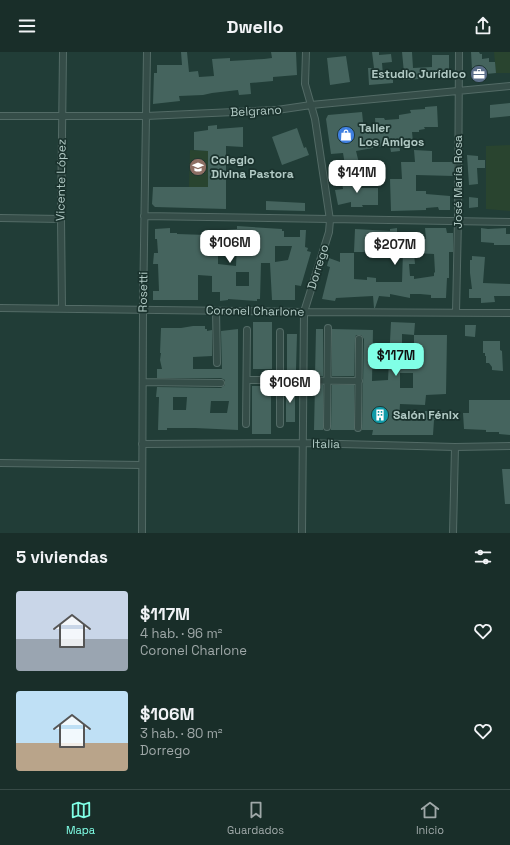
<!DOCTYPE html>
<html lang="es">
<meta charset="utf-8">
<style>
body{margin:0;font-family:"Space Grotesk",sans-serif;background:#263a35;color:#f1f3f6;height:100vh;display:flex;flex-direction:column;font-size:15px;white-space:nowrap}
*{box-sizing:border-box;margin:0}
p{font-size:13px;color:#9fa8a8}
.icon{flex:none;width:22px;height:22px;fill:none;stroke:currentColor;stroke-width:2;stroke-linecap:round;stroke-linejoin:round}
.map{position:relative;height:481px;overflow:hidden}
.details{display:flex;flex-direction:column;background:#192e29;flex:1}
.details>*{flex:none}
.price{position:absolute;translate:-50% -34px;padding:0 9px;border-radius:8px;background:#fff;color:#222;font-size:13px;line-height:26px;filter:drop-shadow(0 1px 2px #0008)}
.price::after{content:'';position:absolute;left:50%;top:24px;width:12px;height:9px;margin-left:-6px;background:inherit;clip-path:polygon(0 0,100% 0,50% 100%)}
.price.current{background:#80ffe6;color:#111}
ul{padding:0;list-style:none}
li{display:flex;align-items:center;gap:12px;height:100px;padding:0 16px}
li span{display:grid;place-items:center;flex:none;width:112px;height:80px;border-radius:4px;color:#555}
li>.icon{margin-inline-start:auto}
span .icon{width:48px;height:48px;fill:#fffc;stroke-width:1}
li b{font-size:17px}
h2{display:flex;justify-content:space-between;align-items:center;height:48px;padding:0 16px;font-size:17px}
header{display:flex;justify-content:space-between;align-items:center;height:52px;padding:0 16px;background:#192e29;font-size:18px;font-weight:600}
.tabs{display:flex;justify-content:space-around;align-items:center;height:56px;border-top:1px solid #374a46;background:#192e29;font-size:11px;color:#9fa8a8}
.tabs a{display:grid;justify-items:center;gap:2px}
.tabs .current{color:#80ffe6}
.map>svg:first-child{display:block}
.green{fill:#29442f}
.building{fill:#45645e;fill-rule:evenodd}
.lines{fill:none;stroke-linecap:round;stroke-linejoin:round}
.street-casing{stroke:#536b66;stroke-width:8}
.street{stroke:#354d48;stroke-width:6}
.labels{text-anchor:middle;stroke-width:3.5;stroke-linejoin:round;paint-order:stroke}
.poi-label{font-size:12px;font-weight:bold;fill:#b1c9c4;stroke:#1a322d;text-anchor:start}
.street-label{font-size:12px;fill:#b1c9c4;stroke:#1a322d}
</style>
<header><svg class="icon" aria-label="menu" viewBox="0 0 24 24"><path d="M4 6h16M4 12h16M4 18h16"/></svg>Dwello<svg class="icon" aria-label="share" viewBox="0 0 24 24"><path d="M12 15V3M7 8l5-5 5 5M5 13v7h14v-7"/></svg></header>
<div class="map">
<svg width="510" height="481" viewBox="0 0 510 481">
<rect width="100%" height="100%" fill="#213d37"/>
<path class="green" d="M494 0H510V21H496Z
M510 93V159L486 157V94Z
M190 98 208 99V135H189Z"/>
<path class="building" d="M181 0H187L189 20 198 19 199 25 214 24 212 7 230 6V9L264 7 272 6 271 0H296L297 23 273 25V29L250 31 251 42 239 43 238 38 212 41 203 43 179 44 180 49 153 52 154 21H157V13H182Z
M372 0H379V3L391 2 392 10 382 11 383 23 393 22V31L369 33 368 16H374Z
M402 0H412L413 16 432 15V3H449V25L403 28V21H404Z
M471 0H479L480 2H482V7L489 6V10H495L496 21 477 23V18H472Z
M346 4 350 30 330 33 327 6Z
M510 51V64L490 66V53Z
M437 54 438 75H424L425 77 419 78V80H412L413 90 399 91 400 99 391 100 390 94 373 95V96L356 99 359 111 345 113 343 101 331 102 326 67 328 63 362 60 364 79 376 78 375 66H384L385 68 399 67V63L411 61 410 58 425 57V55Z
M217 73V77L243 75V95L226 94V157L155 155 152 152 153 135H208V99L194 98V80L208 78V74Z
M297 76 304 96 306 95 309 103 282 113 272 85Z
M414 98 432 99V110H454V124L416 123V139H426V142L450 144V158H439L438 155 426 156V158L391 159 390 127H402L401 110H415Z
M467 103 478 104V108H485V116H477L478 132 469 133Z
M358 124 360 136H378V153H362L363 155H351V150L338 153 335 138 343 137 342 131H345L344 127Z
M469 145 478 146V155L469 156Z
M266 149 305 151V159L266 158Z
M237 174 282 177V179H284V185H300V178H306L305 195 308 196 307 199 311 200 301 234 295 233V248H272L270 211H261L260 247H257V249L228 247V248L220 249V240H212V224L198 223V248H153V239H159L158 212H153L154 201H158L157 187H155V177L170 176V181H177V182L207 183V198H218V212L236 214 237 193 225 192V178L237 177ZM275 194H292L288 208 275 210ZM236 220H249V234H236Z
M397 176V183L401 184 402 186 426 187 425 176H446L447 181H453V200H449V226H447L446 246H431V243L420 242H410V246L390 242V245L379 244 375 256H374L373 244 336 246 335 249 322 247 330 215 327 214 329 206 340 210V201H354V227L367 228V225L376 226V230H402L403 199 391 200 390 196 365 197V200H354L355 177 390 179V177ZM414 201 434 202 435 220 434 221V224L414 227V224H410L409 212H415Z
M481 176 488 177 506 176V182H510V193H494V191L481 190Z
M472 204 485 205 483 231 510 232V244H494L495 250 481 251V246H469V237H472L470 221V208H472Z
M253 270H272V317H253Z
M391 270 415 271 414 283H447L446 342 426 343 425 353 400 352 399 368 425 369V359H446V367L434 368 433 383H372L373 378H362L364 287 361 283H356L355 287 354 324H332V277L373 278 372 329 388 328ZM402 282 414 283V295L402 294ZM400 321H413V336H400Z
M465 273H476L475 285 465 284Z
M193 274H205V277H207V279L212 278V304L193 305V317H222L221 279 238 277V378L195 376H167V378H158L159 345H156L157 335 221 336 225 333V328L221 326H157V317H162L160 308 161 301H160L161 276H181ZM173 345H187L186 358H173ZM211 349H229L227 361H210Z
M316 277H323V324H315Z
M287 282H297L296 318H287Z
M483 289H500V298L502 299 503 319 492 318V315L489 311H486V304H485V301H483Z
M315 333H323V378H314Z
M332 333H354V378H331Z
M252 334H271V382H252Z
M286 334H295V370H286Z
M469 348H510V383L499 382V380H486V378L464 377 463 361H469Z
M502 417H510V452H505Z"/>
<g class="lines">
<defs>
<path id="street" d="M0 64H146L277 58 311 53 510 34
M144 164 510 170
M0 166 61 167
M0 256 304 260 510 261
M62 256 61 167 63 0
M216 259 217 311
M456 260 458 168 459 0
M280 280V372
M247 328 359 329
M143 330 221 331
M246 372 247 278
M327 375 328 276
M358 376 359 287
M142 392 303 391 455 395 510 394
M0 411 142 413
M142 481 143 258 147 0
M302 481 304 260 329 180 330 168 315 67 305 32 306 0
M453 481 455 395"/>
</defs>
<use href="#street" class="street-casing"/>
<use href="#street" class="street"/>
</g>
<defs>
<symbol id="office-disc" viewBox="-11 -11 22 22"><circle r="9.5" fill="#5c6f8a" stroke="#1a322d"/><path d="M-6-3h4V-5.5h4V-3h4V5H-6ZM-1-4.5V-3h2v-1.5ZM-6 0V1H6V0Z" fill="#fff"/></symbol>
<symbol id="shop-disc" viewBox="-11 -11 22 22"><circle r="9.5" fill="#3f7fe0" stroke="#1a322d"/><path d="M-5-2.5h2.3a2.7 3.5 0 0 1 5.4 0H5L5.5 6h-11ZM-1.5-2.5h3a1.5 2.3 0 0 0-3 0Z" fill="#fff"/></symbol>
<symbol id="school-disc" viewBox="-11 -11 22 22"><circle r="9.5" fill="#8d6e63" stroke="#1a322d"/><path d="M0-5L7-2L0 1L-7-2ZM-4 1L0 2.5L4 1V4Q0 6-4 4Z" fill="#fff"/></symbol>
<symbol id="building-disc" viewBox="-11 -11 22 22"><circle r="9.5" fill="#0f9aa8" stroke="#1a322d"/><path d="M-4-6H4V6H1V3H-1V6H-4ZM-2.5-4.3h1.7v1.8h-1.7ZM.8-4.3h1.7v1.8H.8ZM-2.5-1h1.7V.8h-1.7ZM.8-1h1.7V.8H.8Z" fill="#fff"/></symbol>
</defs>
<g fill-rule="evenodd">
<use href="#office-disc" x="469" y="12" width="20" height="20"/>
<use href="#shop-disc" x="336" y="73" width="20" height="20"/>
<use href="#school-disc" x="188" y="105" width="20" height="20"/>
<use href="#building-disc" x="370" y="353" width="20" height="20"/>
</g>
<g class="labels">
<g class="poi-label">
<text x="466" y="26" text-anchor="end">Estudio Jurídico</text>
<text x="359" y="80">Taller<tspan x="359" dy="14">Los Amigos</tspan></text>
<text x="211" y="112">Colegio<tspan x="211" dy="14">Divina Pastora</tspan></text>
<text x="393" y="367">Salón Fénix</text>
</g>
<g class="street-label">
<text transform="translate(256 59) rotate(-3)" y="4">Belgrano</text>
<text transform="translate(61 128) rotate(-89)" y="4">Vicente López</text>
<text transform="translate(458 130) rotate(-90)" y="4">José María Rosa</text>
<text transform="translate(318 215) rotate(-73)" y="4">Dorrego</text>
<text transform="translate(143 240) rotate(-89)" y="4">Rosetti</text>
<text transform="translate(255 259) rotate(1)" y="4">Coronel Charlone</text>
<text transform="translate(326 392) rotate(1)" y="4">Italia</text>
</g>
</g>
</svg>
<b class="price" style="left:357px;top:142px">$141M</b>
<b class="price" style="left:230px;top:212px">$106M</b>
<b class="price" style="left:395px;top:214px">$207M</b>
<b class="price current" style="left:396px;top:325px">$117M</b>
<b class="price" style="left:290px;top:352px">$106M</b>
</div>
<section class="details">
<h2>5 viviendas<svg class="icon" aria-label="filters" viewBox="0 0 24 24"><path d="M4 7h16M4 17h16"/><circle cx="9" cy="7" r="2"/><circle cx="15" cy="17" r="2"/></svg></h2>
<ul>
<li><span style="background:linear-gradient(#c9d6e8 60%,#9aa5b1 0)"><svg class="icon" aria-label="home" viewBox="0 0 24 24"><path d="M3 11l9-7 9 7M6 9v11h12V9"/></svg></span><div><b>$117M</b><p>4 hab. · 96 m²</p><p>Coronel Charlone</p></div><svg class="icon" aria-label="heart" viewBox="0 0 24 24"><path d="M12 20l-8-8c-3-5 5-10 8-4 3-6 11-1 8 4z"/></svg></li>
<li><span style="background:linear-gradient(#bfe0f5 65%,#b9a48a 0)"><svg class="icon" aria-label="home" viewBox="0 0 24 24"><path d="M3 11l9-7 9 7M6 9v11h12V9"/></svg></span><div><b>$106M</b><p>3 hab. · 80 m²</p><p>Dorrego</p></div><svg class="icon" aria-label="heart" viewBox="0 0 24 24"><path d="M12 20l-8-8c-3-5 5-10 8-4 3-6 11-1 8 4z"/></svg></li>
</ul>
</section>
<nav class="tabs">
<a class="current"><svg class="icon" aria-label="map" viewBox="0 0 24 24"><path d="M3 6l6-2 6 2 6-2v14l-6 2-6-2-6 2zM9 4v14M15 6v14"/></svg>Mapa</a>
<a><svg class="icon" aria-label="saved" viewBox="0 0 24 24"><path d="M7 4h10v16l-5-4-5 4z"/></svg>Guardados</a>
<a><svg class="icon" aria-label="home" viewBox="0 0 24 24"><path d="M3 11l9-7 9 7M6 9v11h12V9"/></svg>Inicio</a>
</nav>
